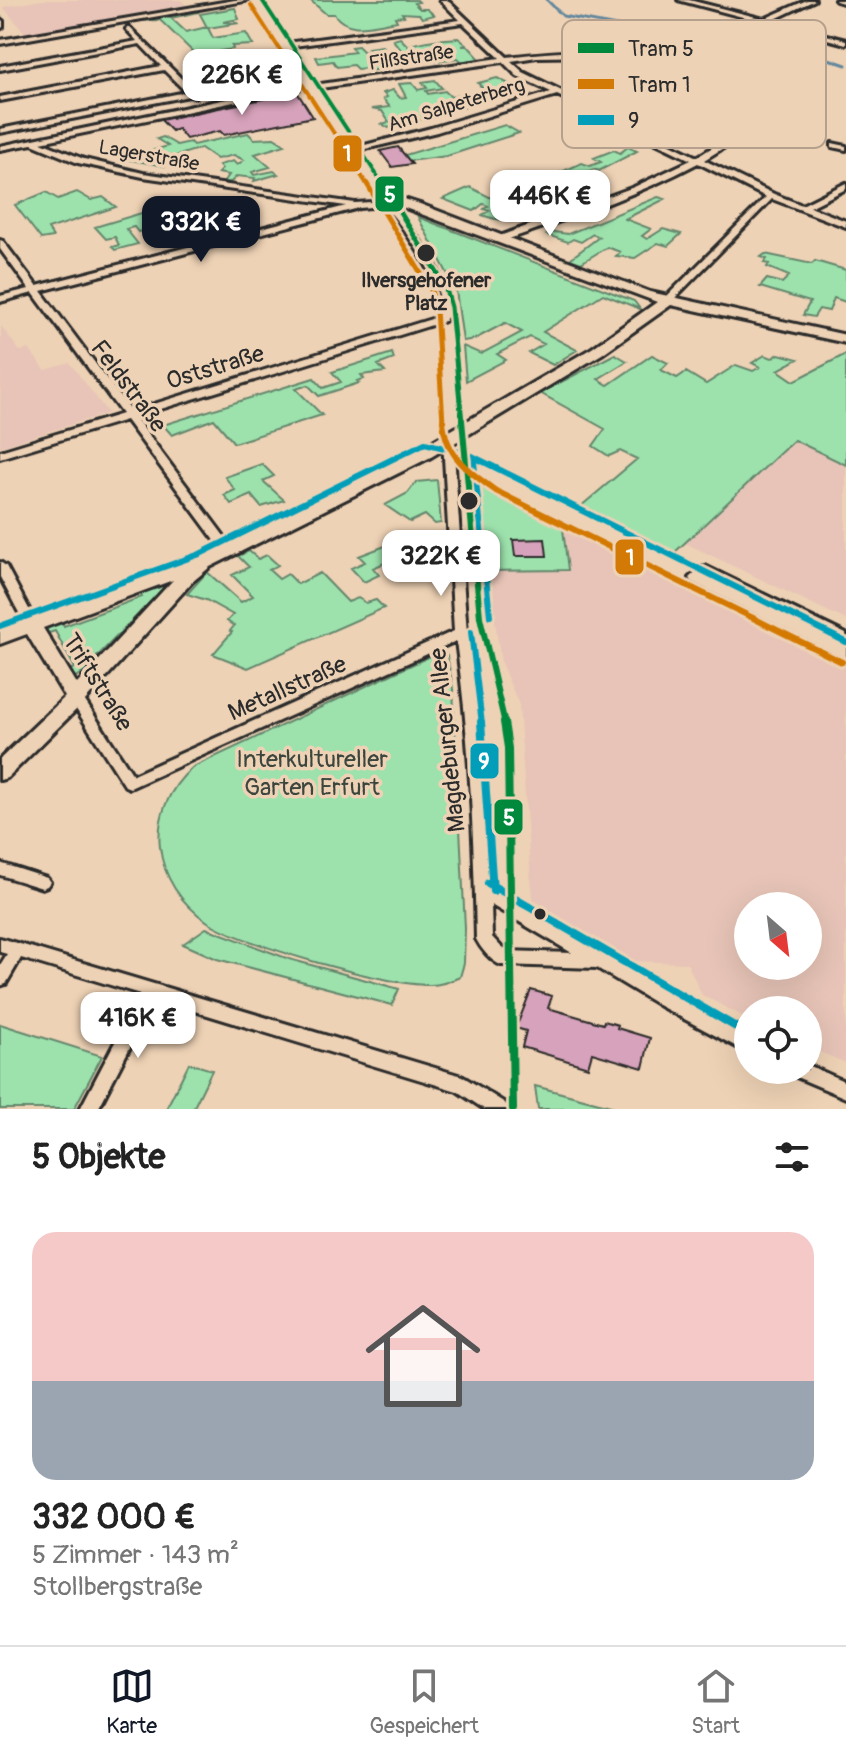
<!DOCTYPE html>
<html lang="de">
<meta charset="utf-8">
<style>
body{margin:0;font-family:Pangolin,sans-serif;background:#f6f6f6;color:#222;height:100vh;display:flex;flex-direction:column;font-size:30px;white-space:nowrap}
*{box-sizing:border-box;margin:0}
p{font-size:26px;color:#767676}
.icon{flex:none;width:44px;height:44px;fill:none;stroke:currentColor;stroke-width:2;stroke-linecap:round;stroke-linejoin:round}
.map{position:relative;height:1109px;overflow:hidden}
.sheet{display:flex;flex-direction:column;background:#fff;flex:1}
.sheet>*{flex:none}
.needle{width:52px;rotate:152deg}
.controls{position:absolute;left:734px;top:892px;display:grid;gap:16px}
.controls a{display:grid;place-items:center;width:88px;height:88px;border-radius:50%;background:#fff;box-shadow:0 8px 32px #0002;font-size:40px}
.price{position:absolute;translate:-50% -68px;padding:0 18px;border-radius:16px;background:#fff;color:#222;font-size:26px;line-height:52px;filter:drop-shadow(0 2px 4px #0008)}
.price::after{content:'';position:absolute;left:50%;top:48px;width:24px;height:18px;margin-left:-12px;background:inherit;clip-path:polygon(0 0,100% 0,50% 100%)}
.price.current{background:#111827;color:#fff}
ul{padding:0;list-style:none}
li{display:grid;align-content:center;gap:16px;height:424px;padding:0 32px}
li span{display:grid;place-items:center;height:248px;border-radius:24px;color:#555}
li>.icon{margin-inline-start:auto}
span .icon{width:144px;height:144px;fill:#fffc;stroke-width:1}
li b{font-size:34px}
h2{display:flex;justify-content:space-between;align-items:center;height:96px;padding:0 32px;font-size:34px}
.tabs{display:flex;justify-content:space-around;align-items:center;height:112px;border-top:2px solid #e0e0e0;background:#fff;font-size:22px;color:#767676}
.tabs a{display:grid;justify-items:center;gap:4px}
.tabs .current{color:#111827}
.map>svg:first-child{display:block}
.built{fill:#e7c4b7;fill-rule:evenodd}
.green{fill:#9de2ad;stroke:#64866c;stroke-width:2}
.lines{fill:none;stroke-linecap:round;stroke-linejoin:round}
.stream{stroke:#63879d;stroke-width:3}
.building{fill:#d7a2bb;stroke:#2b2b2b;stroke-width:2}
.street-casing{stroke:#2b2b2b;stroke-width:6}
.secondary-casing{stroke:#2b2b2b;stroke-width:6}
.street{fill:#eed2b5;fill-rule:evenodd}
.secondary{fill:#eed2b5;fill-rule:evenodd}
.bus-1-far1-casing{stroke:#eed2b5;stroke-width:12}
.bus-1-casing{stroke:#eed2b5;stroke-width:14}
.bus-1-far1{stroke:#029eb9;stroke-width:6}
.bus-1{stroke:#029eb9;stroke-width:8}
.tram-1-far3-casing{stroke:#eed2b5;stroke-width:8}
.tram-1-far2-casing{stroke:#eed2b5;stroke-width:10}
.tram-1-far1-casing{stroke:#eed2b5;stroke-width:12}
.tram-1-casing{stroke:#eed2b5;stroke-width:14}
.tram-2-far2-casing{stroke:#eed2b5;stroke-width:8}
.tram-2-far1-casing{stroke:#eed2b5;stroke-width:10}
.tram-2-casing{stroke:#eed2b5;stroke-width:12}
.tram-1-far3{stroke:#00883c;stroke-width:4}
.tram-1-far2{stroke:#00883c;stroke-width:5}
.tram-1-far1{stroke:#00883c;stroke-width:6}
.tram-1{stroke:#00883c;stroke-width:8}
.tram-2-far2{stroke:#d37906;stroke-width:4}
.tram-2-far1{stroke:#d37906;stroke-width:5}
.tram-2{stroke:#d37906;stroke-width:6}
.stop-dot{fill:#2b2b2b;stroke:#eed2b5;stroke-width:3}
.labels{text-anchor:middle;stroke-width:7;stroke-linejoin:round;paint-order:stroke}
.far-street-label{font-size:20px;fill:#2b2b2b;stroke:#eed2b5}
.far-stop-label{font-size:20px;font-weight:bold;fill:#2b2b2b;stroke:#eed2b5}
.street-label{font-size:24px;fill:#2b2b2b;stroke:#eed2b5}
.park-label{font-size:24px;fill:#3c463e;stroke:#eed2b5}
.key{fill:#eed2b5;stroke:#b4a08c;stroke-width:2}
.key-label{font-size:22px;fill:#2b2b2b}
.line-badge{stroke:#eed2b5;stroke-width:3}
.badge-label{font-size:22px;text-anchor:middle;font-weight:bold;fill:#fff}
</style>
<div class="map">
<svg width="846" height="1109" viewBox="0 0 846 1109">
<rect width="100%" height="100%" fill="#eed2b5"/>
<filter id="ink" filterUnits="userSpaceOnUse"><feTurbulence type="fractalNoise" baseFrequency=".0125" numOctaves="2"/><feDisplacementMap in="SourceGraphic" scale="16" xChannelSelector="R" yChannelSelector="G"/><feConvolveMatrix kernelMatrix="1 2 1 2 8 2 1 2 1" color-interpolation-filters="sRGB"/></filter>
<g filter="url(#ink)">
<path class="built" d="M41 0H181L186 5 26 34 3 7Z
M1 326 20 351 29 349 45 370 70 363 108 413 0 447Z
M795 440 846 465V620L685 543Z
M562 521 846 661V1063L808 1047V1010H748V1019L702 995 687 963 631 961 532 899 519 705 501 663 488 571 568 570ZM748 906H808V966H748Z"/>
<path class="green" d="M310 0H417L419 2 414 3 420 9H427L434 15 422 18 419 14 402 13 404 16 395 17 397 21C374 24 349 35 334 14H326Z
M235 8 239 19 223 22 239 23 208 28 213 38 246 33 253 45 232 46 233 49 220 51 241 91 215 99 202 86 224 82 160 20 142 21 196 9 198 12 171 18 186 32 207 27 200 14Z
M400 38 408 46C423 40 438 40 458 38L467 45 462 46H468L480 59 462 62 458 58 434 61 423 57 418 61 410 53 404 54 406 62 396 63 398 66 369 71 366 68 357 69 353 65 337 67 333 61 319 63 316 57 355 52 351 47 358 46 364 52 370 51 368 48 382 46 388 53 402 51 393 40Z
M497 78 519 89 454 110 445 108V112L403 125 400 121 389 128 382 124 389 122 382 111 371 109 390 107 383 99 387 97 383 93 393 90 400 98 406 97 399 84 412 83 418 90 427 88 422 82 435 80 442 88 426 91 428 94 445 91 451 97 467 93 473 96 484 90 478 83Z
M505 125 519 133 447 156 409 161 405 155Z
M248 133 254 139 274 138 285 145 255 154 270 167 252 172 254 175 274 171 278 174 254 181 255 178 237 176 231 182H224L229 175 218 173 222 169 219 165 233 161 237 165 244 160 234 155 217 159 201 148 173 157 168 154 160 157 168 163 165 166 125 159 168 146 157 139 163 137 177 145 190 142 193 145Z
M628 147 637 151 599 171 594 169 573 177 592 187 573 194 564 192 569 196 520 213 524 216C507 222 499 221 482 215L489 211 484 209 488 206 483 204 474 211 443 199 470 187 501 203 515 197 510 194 582 163 590 166 601 162 594 158 614 150 620 153Z
M46 192 58 199 77 192 91 200 103 197 116 207 48 229 53 237 41 239 15 205Z
M658 197 665 199 625 219 651 229 642 236 647 239 663 229 681 234 668 246 658 243 635 258 616 256 620 252 607 247 581 263 570 259 599 237 593 234 581 242 573 239 568 242 547 235 554 232 568 234Z
M183 201 230 206 238 215 207 222 202 216 194 218 180 202Z
M168 205 192 225 199 224 203 228 182 232 172 222 167 224 173 231 165 233 159 226 138 232 134 227 126 229 138 244 115 250 112 247 119 245 115 237 106 239 95 227Z
M418 217 634 301 640 309 603 294 543 332 577 350 553 365 529 353 544 344 530 337 497 354 506 360 466 381 463 346 481 354 522 332 505 323 475 339 463 341 456 290Z
M765 254 812 264 815 261 846 270V302L834 298 829 311 819 309 814 317 803 315 810 302 760 287 767 279 782 283 789 276 767 267 769 264 764 263 767 259 761 257Z
M392 353 394 359 378 365 385 372 361 375 364 379 357 381 359 383 319 396 308 385 296 389 322 415 234 443 214 419 172 435 163 425 314 378 323 388 341 382 332 372Z
M615 354 627 361 598 379 608 385 652 355 668 363 661 370 677 378 686 372 706 384 736 365 753 371 760 367 752 363 765 355 772 358 779 354 798 359 778 370 794 381 846 354V465L794 440 674 553 580 507 637 459 620 451 609 456 593 446 605 429 540 393Z
M262 464 274 476 263 481 284 500 261 507 251 495 231 504 224 495 235 490 225 477Z
M437 480 441 523 435 524 425 515 410 522 385 505 408 493 416 482Z
M496 487 562 521 568 570 488 571 480 488Z
M393 543 403 555 373 568 379 575 364 582 351 568 365 562 359 556Z
M249 551 258 559 267 555 278 565 269 570 279 579 288 574 298 584 320 573 348 602 358 598 366 603 376 600 384 608 248 668 213 654 232 632 230 631 234 626 227 621 233 615 206 600 187 594 207 572 241 602 253 596 232 575 249 567 238 556Z
M169 581 172 582 154 603 150 602 87 667 91 670 73 678 66 671 75 668 55 631 46 634 48 626 62 621 64 626 142 597 139 592Z
M439 652 447 655 453 689 465 928 464 963 460 977C451 981 441 985 431 985 391 987 241 944 208 922 152 885 141 812 193 767Z
M206 928 289 959 399 989 392 1005 217 959 183 944Z
M0 1024 102 1056 74 1109H0Z
M189 1063 212 1070 193 1109H166Z
M535 1086 614 1107 617 1109H538Z"/>
<g class="lines">
<path class="stream" d="M547 0 563 16 681 38 730 34 774 40 846 65"/>
</g>
<path class="building" d="M297 92 313 117 224 135 220 131 186 139 178 129 172 131 161 120Z
M398 147 412 164 392 167 380 151Z
M545 539 547 556H515L513 540Z
M531 990 552 996 548 1008 603 1024 604 1021 618 1025 617 1028 650 1038 643 1068 592 1053 588 1067 522 1047 526 1031 516 1028Z"/>
<g class="lines">
<defs>
<path id="street" d="M235 0H250L0 44V40Z
M440 0H447L507 57C539 53 572 50 605 52 648 55 726 85 753 119L741 137 704 160 774 194 802 205 846 183V189L810 207 846 221V227L772 199 670 303 667 304 662 301 766 197 698 163C636 196 569 218 503 241H497V237L634 187 691 160 557 95 437 132 361 150V146L431 128 551 92 517 76 503 62 321 88 317 86 321 84 500 58 463 23 294 46 291 44 294 42 460 20ZM604 56C648 62 715 84 745 119L735 133 697 157 523 72 511 61 537 57Z
M678 0H689L764 19 807 0H815L771 21 846 40V44Z
M835 0H846V4L836 1Z
M0 19 3 21V27L0 29Z
M129 27 196 93V97L189 96 0 133V129L186 92 164 70 0 101V97L161 66 140 44 0 70V66L137 41 126 29Z
M308 82 312 84 311 86 41 142 84 159 143 173 355 203 389 201C409 221 447 276 450 303 451 310 448 315 445 321L135 417 233 548 235 551 233 554H225L126 420 0 458V451L122 414 33 293 0 302V296L29 289 0 249V240L3 241 37 286 346 206 143 177 78 163 32 144 0 150V146ZM384 206C402 223 440 280 441 305 441 310 440 312 438 317L131 411 41 291 359 208Z
M832 143 846 146V150L832 147Z
M448 437 453 440 467 633 476 687 489 847 491 889 672 996 748 1036V1053L660 1006 597 968 501 965C491 961 481 949 476 939 474 839 470 739 456 641L130 788 125 786 69 698 71 695H81L133 775 454 631 443 440ZM491 905 572 953 505 951 492 937Z
M0 562 6 566 38 626 36 629H28L26 626 0 577Z
M705 566 846 634V643L706 575 704 577 846 647V658L691 581 689 578 701 567Z
M0 863 47 878 50 882 47 886 42 888 0 875Z
M0 938 462 1076 505 1103 508 1109H484L457 1091 155 999 98 1109H80L140 994 21 958 6 984 0 986V965L7 954 0 952Z
M808 1065 846 1082V1098L794 1076 791 1070H808Z"/>
<path id="secondary" d="M249 0H259L389 199 398 197 420 204 650 292 846 335V343L671 305 602 354 431 457 210 567 192 582 83 703 7 778 0 780V759L65 697 27 634 0 644V630L197 559 419 449 592 348 657 302 397 205 381 206ZM173 580 77 684 43 628Z"/>
</defs>
<use href="#street" class="street-casing"/>
<use href="#secondary" class="secondary-casing"/>
<use href="#street" class="street"/>
<use href="#secondary" class="secondary"/>
<defs>
<path id="bus-1-far1" d="M474 462 490 616
M0 626 200 554 425 443 468 454 846 642
M471 632 482 724"/>
<path id="bus-1" d="M481 722 493 891
M488 883 748 1034"/>
</defs>
<use href="#bus-1-far1" class="bus-1-far1-casing"/>
<use href="#bus-1" class="bus-1-casing"/>
<use href="#bus-1-far1" class="bus-1-far1"/>
<use href="#bus-1" class="bus-1"/>
<defs>
<path id="tram-1-far3" d="M262 0 384 186"/>
<path id="tram-1-far2" d="M383 184 445 286 451 307 462 422"/>
<path id="tram-1-far1" d="M462 420 480 617 505 724"/>
<path id="tram-1" d="M504 722 508 748 513 1109"/>
<path id="tram-2-far2" d="M251 5 368 186"/>
<path id="tram-2-far1" d="M367 184 431 290 436 309 443 422"/>
<path id="tram-2" d="M443 420C445 456 469 472 496 491L842 662"/>
</defs>
<use href="#tram-1-far3" class="tram-1-far3-casing"/>
<use href="#tram-1-far2" class="tram-1-far2-casing"/>
<use href="#tram-1-far1" class="tram-1-far1-casing"/>
<use href="#tram-1" class="tram-1-casing"/>
<use href="#tram-2-far2" class="tram-2-far2-casing"/>
<use href="#tram-2-far1" class="tram-2-far1-casing"/>
<use href="#tram-2" class="tram-2-casing"/>
<use href="#tram-1-far3" class="tram-1-far3"/>
<use href="#tram-1-far2" class="tram-1-far2"/>
<use href="#tram-1-far1" class="tram-1-far1"/>
<use href="#tram-1" class="tram-1"/>
<use href="#tram-2-far2" class="tram-2-far2"/>
<use href="#tram-2-far1" class="tram-2-far1"/>
<use href="#tram-2" class="tram-2"/>
</g>
</g>
<g class="stop-dot">
<circle cx="426" cy="253" r="10"/>
<circle cx="469" cy="501" r="10"/>
<circle cx="540" cy="914" r="7"/>
</g>
<g class="labels">
<g class="far-street-label">
<text transform="translate(411 57) rotate(-8)" y="7">Filßstraße</text>
<text transform="translate(456 104) rotate(-17)" y="7">Am Salpeterberg</text>
<text transform="translate(149 155) rotate(10)" y="7">Lagerstraße</text>
</g>
<g class="far-stop-label">
<text x="426" y="287">Ilversgehofener<tspan x="426" dy="23">Platz</tspan></text>
</g>
<g class="street-label">
<text transform="translate(215 367) rotate(-17)" y="8">Oststraße</text>
<text transform="translate(129 386) rotate(53)" y="8">Feldstraße</text>
<text transform="translate(98 682) rotate(58)" y="8">Triftstraße</text>
<text transform="translate(287 688) rotate(-24)" y="8">Metallstraße</text>
<text transform="translate(447 740) rotate(-96)" y="8">Magdeburger Allee</text>
</g>
<g class="park-label">
<text x="312" y="767">Interkultureller<tspan x="312" dy="28">Garten Erfurt</tspan></text>
</g>
</g>
<rect x="562" y="20" width="264" height="128" rx="12" class="key"/>
<rect x="578" y="43" width="36" height="10" fill="#00883c"/>
<rect x="578" y="79" width="36" height="10" fill="#d37906"/>
<rect x="578" y="115" width="36" height="10" fill="#029eb9"/>
<g class="key-label">
<text x="628" y="56">Tram 5</text>
<text x="628" y="92">Tram 1</text>
<text x="628" y="128">9</text>
</g>
<g class="line-badge">
<rect x="332" y="134" width="31" height="39" rx="8" fill="#d37906"/>
<rect x="374" y="175" width="31" height="38" rx="8" fill="#00883c"/>
<rect x="614" y="538" width="31" height="38" rx="8" fill="#d37906"/>
<rect x="469" y="742" width="31" height="38" rx="8" fill="#029eb9"/>
<rect x="493" y="798" width="31" height="38" rx="8" fill="#00883c"/>
</g>
<g class="badge-label">
<text x="347" y="161">1</text>
<text x="390" y="202">5</text>
<text x="630" y="565">1</text>
<text x="484" y="769">9</text>
<text x="509" y="825">5</text>
</g>
</svg>
<div class="controls">
<a><svg class="needle" viewBox="-14 -14 28 28"><path d="M0-13l5 13h-10z" fill="#e53935"/><path d="M0 13l5-13h-10z" fill="#767676"/></svg></a>
<a><svg class="icon" aria-label="locate" viewBox="0 0 24 24"><circle cx="12" cy="12" r="6"/><path d="M12 2v4M12 18v4M2 12h4M18 12h4"/></svg></a>
</div>
<b class="price" style="left:242px;top:117px">226K €</b>
<b class="price" style="left:550px;top:238px">446K €</b>
<b class="price current" style="left:201px;top:264px">332K €</b>
<b class="price" style="left:441px;top:598px">322K €</b>
<b class="price" style="left:138px;top:1060px">416K €</b>
</div>
<section class="sheet">
<h2>5 Objekte<svg class="icon" aria-label="filters" viewBox="0 0 24 24"><path d="M4 7h16M4 17h16"/><circle cx="9" cy="7" r="2"/><circle cx="15" cy="17" r="2"/></svg></h2>
<ul>
<li><span style="background:linear-gradient(#f6c9c9 60%,#9aa5b1 0)"><svg class="icon" aria-label="home" viewBox="0 0 24 24"><path d="M3 11l9-7 9 7M6 9v11h12V9"/></svg></span><div><b>332 000 €</b><p>5 Zimmer · 143 m²</p><p>Stollbergstraße</p></div></li>
</ul>
</section>
<nav class="tabs">
<a class="current"><svg class="icon" aria-label="map" viewBox="0 0 24 24"><path d="M3 6l6-2 6 2 6-2v14l-6 2-6-2-6 2zM9 4v14M15 6v14"/></svg>Karte</a>
<a><svg class="icon" aria-label="saved" viewBox="0 0 24 24"><path d="M7 4h10v16l-5-4-5 4z"/></svg>Gespeichert</a>
<a><svg class="icon" aria-label="home" viewBox="0 0 24 24"><path d="M3 11l9-7 9 7M6 9v11h12V9"/></svg>Start</a>
</nav>
